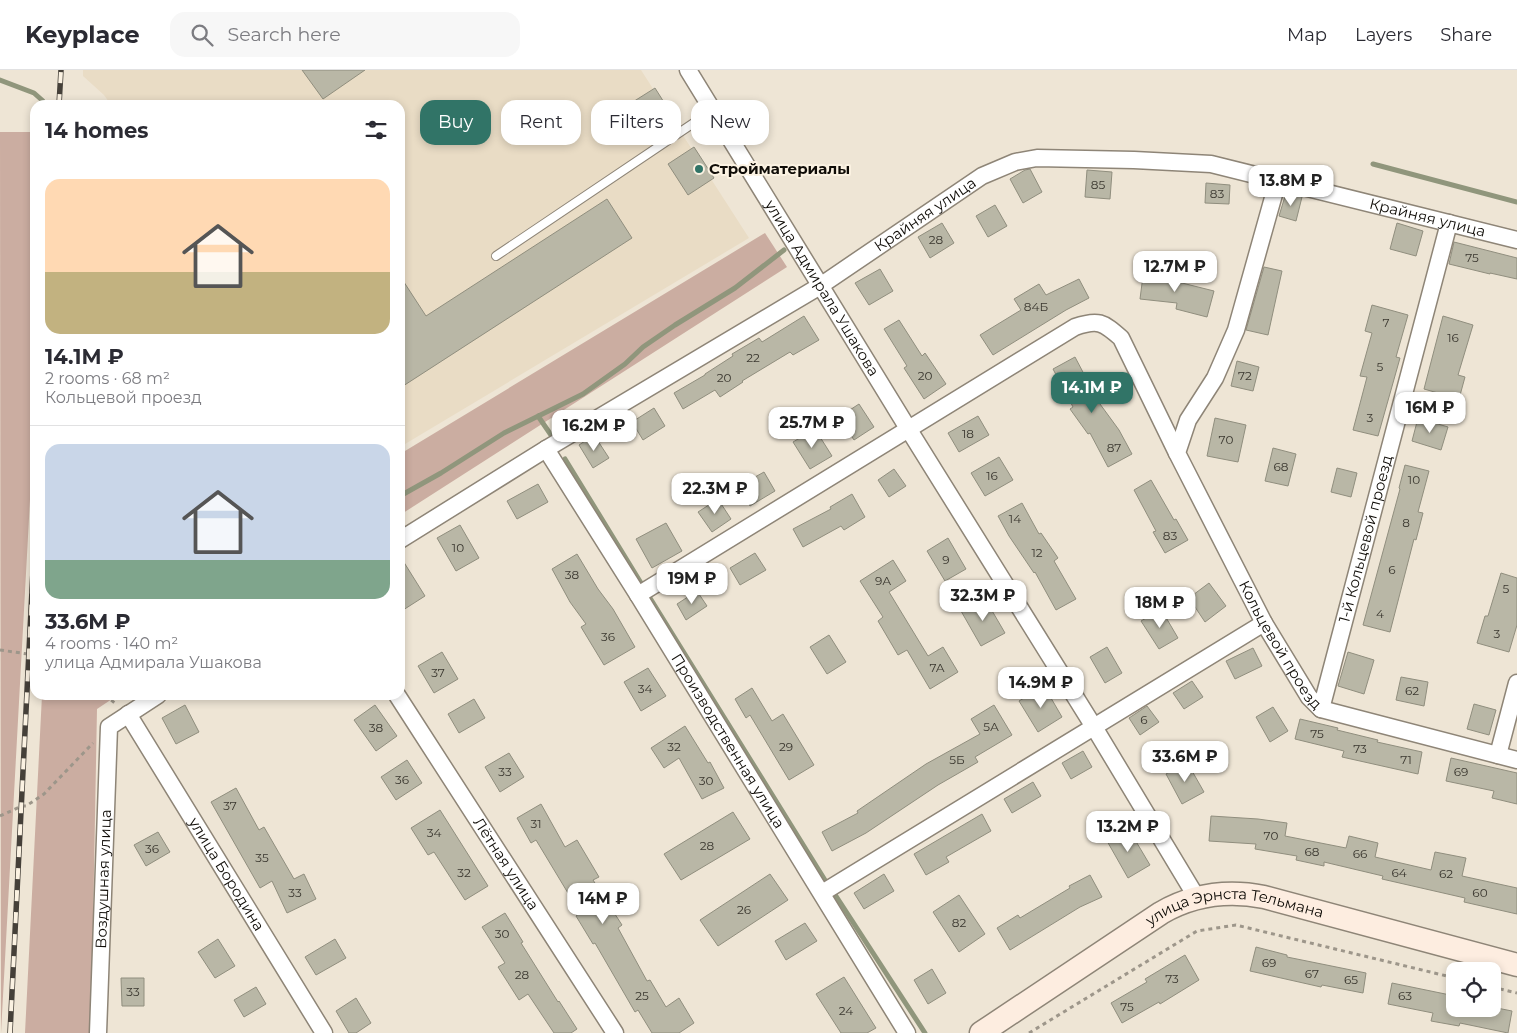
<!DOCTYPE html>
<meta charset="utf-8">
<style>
body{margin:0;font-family:Montserrat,sans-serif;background:#f7f7f7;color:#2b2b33;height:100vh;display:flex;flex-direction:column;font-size:19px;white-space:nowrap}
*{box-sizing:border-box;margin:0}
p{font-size:16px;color:#7c7c81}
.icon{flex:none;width:28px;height:28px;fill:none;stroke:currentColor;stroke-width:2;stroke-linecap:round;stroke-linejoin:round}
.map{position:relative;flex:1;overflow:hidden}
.panel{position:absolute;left:30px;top:30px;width:375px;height:600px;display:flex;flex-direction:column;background:#fff;border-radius:15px;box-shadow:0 2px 8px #0003}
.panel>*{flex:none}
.hud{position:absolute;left:420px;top:30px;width:475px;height:45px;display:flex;gap:10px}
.buttons{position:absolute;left:1446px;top:892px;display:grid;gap:10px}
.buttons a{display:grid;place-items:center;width:55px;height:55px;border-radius:10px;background:#fff;box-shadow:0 2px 8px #0003;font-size:25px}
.price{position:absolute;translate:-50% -42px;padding:0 11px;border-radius:10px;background:#fff;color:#222;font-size:16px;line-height:32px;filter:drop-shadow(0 1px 2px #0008)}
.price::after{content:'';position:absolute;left:50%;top:30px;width:15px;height:11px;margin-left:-8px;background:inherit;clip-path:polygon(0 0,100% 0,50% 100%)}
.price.selected{background:#317467;color:#fff}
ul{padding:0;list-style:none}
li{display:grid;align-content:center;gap:10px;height:265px;padding:0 15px}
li+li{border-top:1px solid #e1e1e2}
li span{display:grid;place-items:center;height:155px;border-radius:15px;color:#555}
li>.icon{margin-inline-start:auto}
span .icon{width:90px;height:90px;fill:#fffc;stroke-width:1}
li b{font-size:21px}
h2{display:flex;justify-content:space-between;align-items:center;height:60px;padding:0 15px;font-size:21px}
.chip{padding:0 18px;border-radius:15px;background:#fff;box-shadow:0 2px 8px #0003;font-size:18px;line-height:45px}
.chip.selected{background:#317467;color:#fff}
header{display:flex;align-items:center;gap:30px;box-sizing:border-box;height:70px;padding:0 25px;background:#fff;border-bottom:1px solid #e1e1e2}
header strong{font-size:24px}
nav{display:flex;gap:28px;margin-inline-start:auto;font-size:18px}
.search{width:350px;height:45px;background:#f7f7f7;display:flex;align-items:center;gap:12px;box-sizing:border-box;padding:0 18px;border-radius:15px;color:#7c7c81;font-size:19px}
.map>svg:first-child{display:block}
.built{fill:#e9dcc5}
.green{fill:#cbada1}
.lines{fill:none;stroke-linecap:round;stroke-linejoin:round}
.stream{stroke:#90967c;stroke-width:5}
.building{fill:#b9b7a6;stroke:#908e7e}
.lane-casing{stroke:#8e8577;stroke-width:10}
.street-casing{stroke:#8e8577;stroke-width:19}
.secondary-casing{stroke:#8e8577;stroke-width:25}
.path{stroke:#9d968a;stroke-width:3;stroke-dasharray:4 4;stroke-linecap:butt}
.lane{stroke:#fff;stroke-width:8}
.street{stroke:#fff;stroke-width:16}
.secondary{stroke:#fdede0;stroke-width:22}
.rail-casing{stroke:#454039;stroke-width:5.5}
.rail{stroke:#fbf2e2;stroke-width:4;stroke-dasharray:11;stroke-linecap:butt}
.poi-dot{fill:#317467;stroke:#fbf2e2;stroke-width:2}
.labels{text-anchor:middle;stroke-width:4;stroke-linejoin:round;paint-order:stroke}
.number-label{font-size:12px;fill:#3a372f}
.poi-label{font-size:15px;font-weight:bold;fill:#0f0c07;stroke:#fbf2e2;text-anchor:start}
.street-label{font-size:15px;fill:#0f0c07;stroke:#fbf2e2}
</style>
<header>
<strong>Keyplace</strong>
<div class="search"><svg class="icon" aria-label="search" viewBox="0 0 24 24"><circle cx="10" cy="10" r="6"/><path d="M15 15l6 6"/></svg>Search here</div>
<nav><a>Map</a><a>Layers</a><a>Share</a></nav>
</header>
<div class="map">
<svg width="1517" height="963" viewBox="0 0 1517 963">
<rect width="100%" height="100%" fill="#eee5d5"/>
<path class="built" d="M83 0H641L749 168 400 377V35H111L104 25 83 6Z"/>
<path class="green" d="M0 62H35V338L1 963Z
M765 163 787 197 400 445V384Z
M42 625H118L97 639 91 963H25Z"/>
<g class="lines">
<path class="stream" d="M0 10 34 23 43 31
M65 34 69 35
M1373 94 1517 132
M538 346 551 365
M565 389 641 513
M400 426 441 403 504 363 583 324 625 294 643 277 675 255 735 218 784 180
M650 528 828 815
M834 823 925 963"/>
</g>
<path class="building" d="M302 0H365L323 29Z
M655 18 672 45 646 62 628 35Z
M694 77 714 108 688 125 668 94Z
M1030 99 1042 122 1023 133 1010 109 1025 100Z
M1087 100 1112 102 1110 129 1085 127Z
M1206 113 1230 115 1229 134 1205 133Z
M1286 123 1302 127 1296 151 1279 146Z
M607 129 632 168 400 318V206L426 246Z
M995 135 1007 156 988 167 976 146Z
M942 153 954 173 930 188 918 167Z
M1397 153 1423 161 1416 186 1390 179Z
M1454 172 1517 188V209L1490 203V204L1449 194Z
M1264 197 1282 201 1268 265 1246 260Z
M1144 198 1167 201 1166 209 1214 221 1207 247 1176 239 1177 233 1140 229Z
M880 199 893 221 869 235 855 213Z
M1079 209 1089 228 1066 240 993 285 980 265 1021 240 1014 229 1039 214 1046 225Z
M1372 235 1408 245 1396 287 1400 288 1378 366 1353 360 1367 307 1360 306 1372 263 1365 261Z
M804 246 819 270 793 285 790 282 742 311 743 312 720 327 715 320 683 339 674 323 705 305V304L733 286 732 284 759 268 762 272Z
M1443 246 1473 255 1458 305 1465 307 1459 329 1424 319Z
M899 250 922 286 925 283 946 314 924 329 904 298 907 296 884 259Z
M1075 287 1085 306 1081 308 1119 360 1132 384 1108 397 1090 363 1088 364 1070 339 1073 337 1053 299Z
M1237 291 1259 297 1253 321 1231 316Z
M859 334 874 357 854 370 839 347Z
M654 338 665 356 643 370 632 352Z
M978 346 989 365 959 382 948 363Z
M1215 348 1246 355 1238 392 1207 386Z
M1418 348 1448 357 1441 380 1412 371Z
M815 359 832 386 810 399 793 372Z
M594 365 609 388 593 398 579 375Z
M1273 378 1296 384 1288 416 1265 411Z
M999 387 1013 410 985 426 971 403Z
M1405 395 1429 401 1418 442 1423 443 1416 470 1414 469 1390 562 1363 555 1400 419 1399 418Z
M1337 398 1357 403 1351 427 1331 422Z
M894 399 906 416 889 427 878 410Z
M764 402 775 421 750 436 739 416Z
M1151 410 1174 450 1176 449 1188 470 1165 483 1153 462 1156 461 1134 420Z
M538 414 548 432 517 449 507 431Z
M852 424 865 447 844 460 841 456 803 477 793 459 831 439 830 437Z
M718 429 731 449 712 462 698 442Z
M1022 433 1039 464 1041 463 1058 488 1054 491 1076 529 1056 540 1035 502 1034 503 1009 466 998 446Z
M666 453 682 481 652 498 636 469Z
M460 455 479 488 456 501 437 468Z
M948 468 966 499 945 511 927 481Z
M755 483 766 500 740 515 730 498Z
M577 484 598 519 613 539 635 577 604 595 581 557 586 554 570 532 552 499Z
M400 486 425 526 400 542Z
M893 490 906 511 889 522 928 586 943 577 958 602 930 619 907 580 898 585 878 551 883 547 860 511Z
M1501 503 1517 508V555L1509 582 1477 573 1485 546H1488Z
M1209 513 1226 536 1205 552 1189 528Z
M697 521 707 536 686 550 677 534Z
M984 527 1005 563 981 576 961 541Z
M1161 539 1178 568 1159 579 1141 551Z
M829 565 846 592 827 604 810 577Z
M1107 577 1122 603 1105 613 1090 587Z
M1253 578 1262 596 1235 609 1226 591Z
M442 582 458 609 434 623 418 596Z
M1348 582 1374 590 1364 624 1338 616Z
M648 598 666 626 641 641 624 612Z
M1401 607 1428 612 1424 636 1396 630Z
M1192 611 1203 627 1184 639 1173 623Z
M1044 616 1062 647 1038 662 1019 631Z
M752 618 772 651 783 644 814 695 789 710 750 645 746 648 735 629Z
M474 629 485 648 459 663 448 644Z
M1474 634 1496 640 1489 665 1467 659Z
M185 635 199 662 176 674 162 648Z
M375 635 397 666 376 681 354 650Z
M994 635 1012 665 975 687 978 692 938 715 866 763 832 781 822 762 858 743 857 741 926 694 980 664 971 649Z
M1147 636 1159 652 1140 665 1129 648Z
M1273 637 1288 661 1270 672 1256 647Z
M1300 649 1338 658 1337 660 1378 670 1377 672 1422 682 1418 704 1342 687 1344 681 1295 669Z
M685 656 708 693 710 692 724 718 702 729 679 688 664 698 651 678Z
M1083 681 1092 697 1071 709 1062 693Z
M509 683 524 707 500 722 485 697Z
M1451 688 1517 703V734L1492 728 1494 721 1446 711Z
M407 690 422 713 396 730 381 707Z
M1187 692 1204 722 1182 734 1166 704Z
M1033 712 1041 726 1012 743 1004 729Z
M236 718 259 760 264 757 294 809 304 804 316 829 287 843 272 811 260 818 211 732Z
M541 734 565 777 577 770 599 807 593 810 622 855 618 858 647 911 650 910 666 937 679 928 694 953 679 963H652L638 940 635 942 595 873 593 874 576 846 580 843 536 770 531 773 517 748Z
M440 740 488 816 465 830 434 782 428 785 411 758Z
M733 742 750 769 681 810 664 784Z
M982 744 991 761 946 787 949 792 926 805 914 784Z
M1211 746 1258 749 1287 753 1285 766 1346 778 1349 766 1378 773 1375 787 1431 800 1435 782 1466 788 1462 806 1517 818V844L1464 832 1465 828 1382 809 1383 806 1324 792V796L1296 790 1297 786 1255 779 1256 774 1209 771Z
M1128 758 1150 795 1128 808 1107 771Z
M158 762 170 782 146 796 134 775Z
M770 804 788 830 718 876 700 850Z
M884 804 894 821 864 839 854 823Z
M1090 805 1102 827 1080 837 1010 880 997 858 1018 845 1020 848 1070 818 1069 816Z
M959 825 985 864 959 882 933 842Z
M505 843 523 872 521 873 558 932 559 931 577 959 571 963H554L528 924 519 930 498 897 505 893 482 857Z
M805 853 817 871 786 890 775 871Z
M218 869 235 896 215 908 198 882Z
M335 869 346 888 316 905 305 887Z
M1256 877 1287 885V887L1366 903 1363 923 1322 915 1321 917 1250 901Z
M1185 885 1199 910 1160 934 1159 932 1122 953 1111 933 1147 912 1145 909Z
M932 899 946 923 928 934 914 910Z
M844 907 876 958 867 963H841L816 924Z
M121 908H144V936H122Z
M1392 913 1455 926V939H1492V937L1512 941 1508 963 1460 953 1459 956 1431 951 1433 943 1388 934Z
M256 917 266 934 244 947 234 930Z
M356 928 371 953 356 963H349L336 941Z"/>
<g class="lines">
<defs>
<path id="lane" d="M496 186 713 40"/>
<g id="street">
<path id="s1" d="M688 0 909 360 1094 657 1197 828"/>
<path id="s2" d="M1278 110 1236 260 1215 308 1188 350 1177 383 1264 553 1309 627 1321 639 1517 690"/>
<path id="s3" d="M546 379 638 525 907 963"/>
<path id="s4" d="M400 470 546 379 820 216 982 106 1015 92 1037 88 1134 90 1211 94 1517 170"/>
<path d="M638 525 1075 257C1098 249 1103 252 1121 268L1177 383"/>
<path id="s5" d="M397 625 615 963"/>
<path id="s6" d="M1321 639 1449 153"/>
<path id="s7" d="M128 644 324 963"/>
<path d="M1498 685 1517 613"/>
<path d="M822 823 1264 553"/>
<path id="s8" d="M98 963 109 657 158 625"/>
</g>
<g id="secondary">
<path id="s9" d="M981 963 1161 843C1192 825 1228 820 1264 827L1517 895"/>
</g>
</defs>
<use href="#lane" class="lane-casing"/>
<use href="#street" class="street-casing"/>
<use href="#secondary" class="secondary-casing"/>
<path class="path" d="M0 580 35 585
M105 625 116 634
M0 746 22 736H26L44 724 93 673
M1492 917 1517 923
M1029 963 1197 861 1236 855 1455 908"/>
<use href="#lane" class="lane"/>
<use href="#street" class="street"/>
<use href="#secondary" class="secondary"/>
<defs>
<path id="rail" d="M59 35 61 0
M10 963 35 460"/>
</defs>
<use href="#rail" class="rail-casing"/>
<use href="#rail" class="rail"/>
</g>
<circle class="poi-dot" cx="699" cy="99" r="5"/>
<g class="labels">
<g class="number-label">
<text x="1098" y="119">85</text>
<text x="1217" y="128">83</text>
<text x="936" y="174">28</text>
<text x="1472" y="192">75</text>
<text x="1036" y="241">84Б</text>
<text x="1386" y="257">7</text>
<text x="1453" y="272">16</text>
<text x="753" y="292">22</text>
<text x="1380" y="301">5</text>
<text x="925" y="310">20</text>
<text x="1245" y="310">72</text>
<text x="724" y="312">20</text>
<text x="1370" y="352">3</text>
<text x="968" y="368">18</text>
<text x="1226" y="374">70</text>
<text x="1114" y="382">87</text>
<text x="1281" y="401">68</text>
<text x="992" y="410">16</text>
<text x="1414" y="414">10</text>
<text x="1015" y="453">14</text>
<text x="1406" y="457">8</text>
<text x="1170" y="470">83</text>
<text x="458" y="482">10</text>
<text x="1037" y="487">12</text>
<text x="946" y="494">9</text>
<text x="1392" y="504">6</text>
<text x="572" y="509">38</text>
<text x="883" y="515">9А</text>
<text x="1506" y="523">5</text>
<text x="1380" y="548">4</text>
<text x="1497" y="568">3</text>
<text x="608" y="571">36</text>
<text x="937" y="602">7А</text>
<text x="438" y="607">37</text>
<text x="645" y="623">34</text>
<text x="1412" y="625">62</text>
<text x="1144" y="654">6</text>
<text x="991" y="661">5А</text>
<text x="376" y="662">38</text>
<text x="1317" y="668">75</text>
<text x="674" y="681">32</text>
<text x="786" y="681">29</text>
<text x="1360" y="683">73</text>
<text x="957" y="694">5Б</text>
<text x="1406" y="694">71</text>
<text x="505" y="706">33</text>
<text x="1461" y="706">69</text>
<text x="402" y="714">36</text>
<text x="706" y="715">30</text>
<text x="230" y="740">37</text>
<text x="536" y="758">31</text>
<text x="434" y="767">34</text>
<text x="1271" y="770">70</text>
<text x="707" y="780">28</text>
<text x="152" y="783">36</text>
<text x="1312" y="786">68</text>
<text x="1360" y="788">66</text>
<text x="262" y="792">35</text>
<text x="464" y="807">32</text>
<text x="1399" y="807">64</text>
<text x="1446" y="808">62</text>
<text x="295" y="827">33</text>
<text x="1480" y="827">60</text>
<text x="744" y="844">26</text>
<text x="959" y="857">82</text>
<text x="502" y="868">30</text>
<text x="1269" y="897">69</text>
<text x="1312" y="908">67</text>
<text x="522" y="909">28</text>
<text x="1172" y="913">73</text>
<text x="1351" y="914">65</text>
<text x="133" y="926">33</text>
<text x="642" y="930">25</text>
<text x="1405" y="930">63</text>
<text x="1127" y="941">75</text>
<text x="846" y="945">24</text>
</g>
<g class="poi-label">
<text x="709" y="104">Стройматериалы</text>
</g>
<g class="street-label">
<text dy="5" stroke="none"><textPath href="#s4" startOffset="618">Крайняя улица</textPath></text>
<text dy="5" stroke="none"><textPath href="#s4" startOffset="1142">Крайняя улица</textPath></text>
<text dy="5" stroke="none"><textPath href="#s1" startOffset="256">улица Адмирала Ушакова</textPath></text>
<text dy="5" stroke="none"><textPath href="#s6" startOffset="176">1-й Кольцевой проезд</textPath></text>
<text dy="5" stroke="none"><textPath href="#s2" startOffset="511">Кольцевой проезд</textPath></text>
<text dy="5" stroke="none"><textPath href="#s3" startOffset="344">Производственная улица</textPath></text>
<text dy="5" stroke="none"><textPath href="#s5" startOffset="201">Лётная улица</textPath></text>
<text dy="5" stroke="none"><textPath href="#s7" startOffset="188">улица Бородина</textPath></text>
<text dy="5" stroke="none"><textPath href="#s8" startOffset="154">Воздушная улица</textPath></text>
<text dy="5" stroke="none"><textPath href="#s9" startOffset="292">улица Эрнста Тельмана</textPath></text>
</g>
</g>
</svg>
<div class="buttons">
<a><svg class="icon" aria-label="locate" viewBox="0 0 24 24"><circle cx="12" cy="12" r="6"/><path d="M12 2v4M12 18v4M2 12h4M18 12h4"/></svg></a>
</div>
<b class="price" style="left:1291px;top:137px">13.8M ₽</b>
<b class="price" style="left:1175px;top:223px">12.7M ₽</b>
<b class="price selected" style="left:1092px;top:344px">14.1M ₽</b>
<b class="price" style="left:1430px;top:364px">16M ₽</b>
<b class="price" style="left:812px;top:379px">25.7M ₽</b>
<b class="price" style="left:594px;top:382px">16.2M ₽</b>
<b class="price" style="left:715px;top:445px">22.3M ₽</b>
<b class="price" style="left:692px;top:535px">19M ₽</b>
<b class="price" style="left:983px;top:552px">32.3M ₽</b>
<b class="price" style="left:1160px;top:559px">18M ₽</b>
<b class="price" style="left:1041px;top:639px">14.9M ₽</b>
<b class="price" style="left:1185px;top:713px">33.6M ₽</b>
<b class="price" style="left:1128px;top:783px">13.2M ₽</b>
<b class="price" style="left:603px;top:855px">14M ₽</b>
<div class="hud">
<a class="chip selected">Buy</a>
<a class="chip">Rent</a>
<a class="chip">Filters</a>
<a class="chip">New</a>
</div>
<section class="panel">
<h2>14 homes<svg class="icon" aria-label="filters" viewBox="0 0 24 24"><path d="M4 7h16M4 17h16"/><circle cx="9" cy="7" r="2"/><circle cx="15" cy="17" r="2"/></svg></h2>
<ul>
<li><span style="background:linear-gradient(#ffd9b3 60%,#c2b280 0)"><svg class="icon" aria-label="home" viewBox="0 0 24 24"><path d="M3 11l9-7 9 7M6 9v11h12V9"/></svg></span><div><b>14.1M ₽</b><p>2 rooms · 68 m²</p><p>Кольцевой проезд</p></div></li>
<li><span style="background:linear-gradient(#c9d6e8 75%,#7fa58c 0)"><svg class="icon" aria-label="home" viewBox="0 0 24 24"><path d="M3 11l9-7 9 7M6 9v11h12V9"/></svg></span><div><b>33.6M ₽</b><p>4 rooms · 140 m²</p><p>улица Адмирала Ушакова</p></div></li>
</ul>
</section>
</div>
